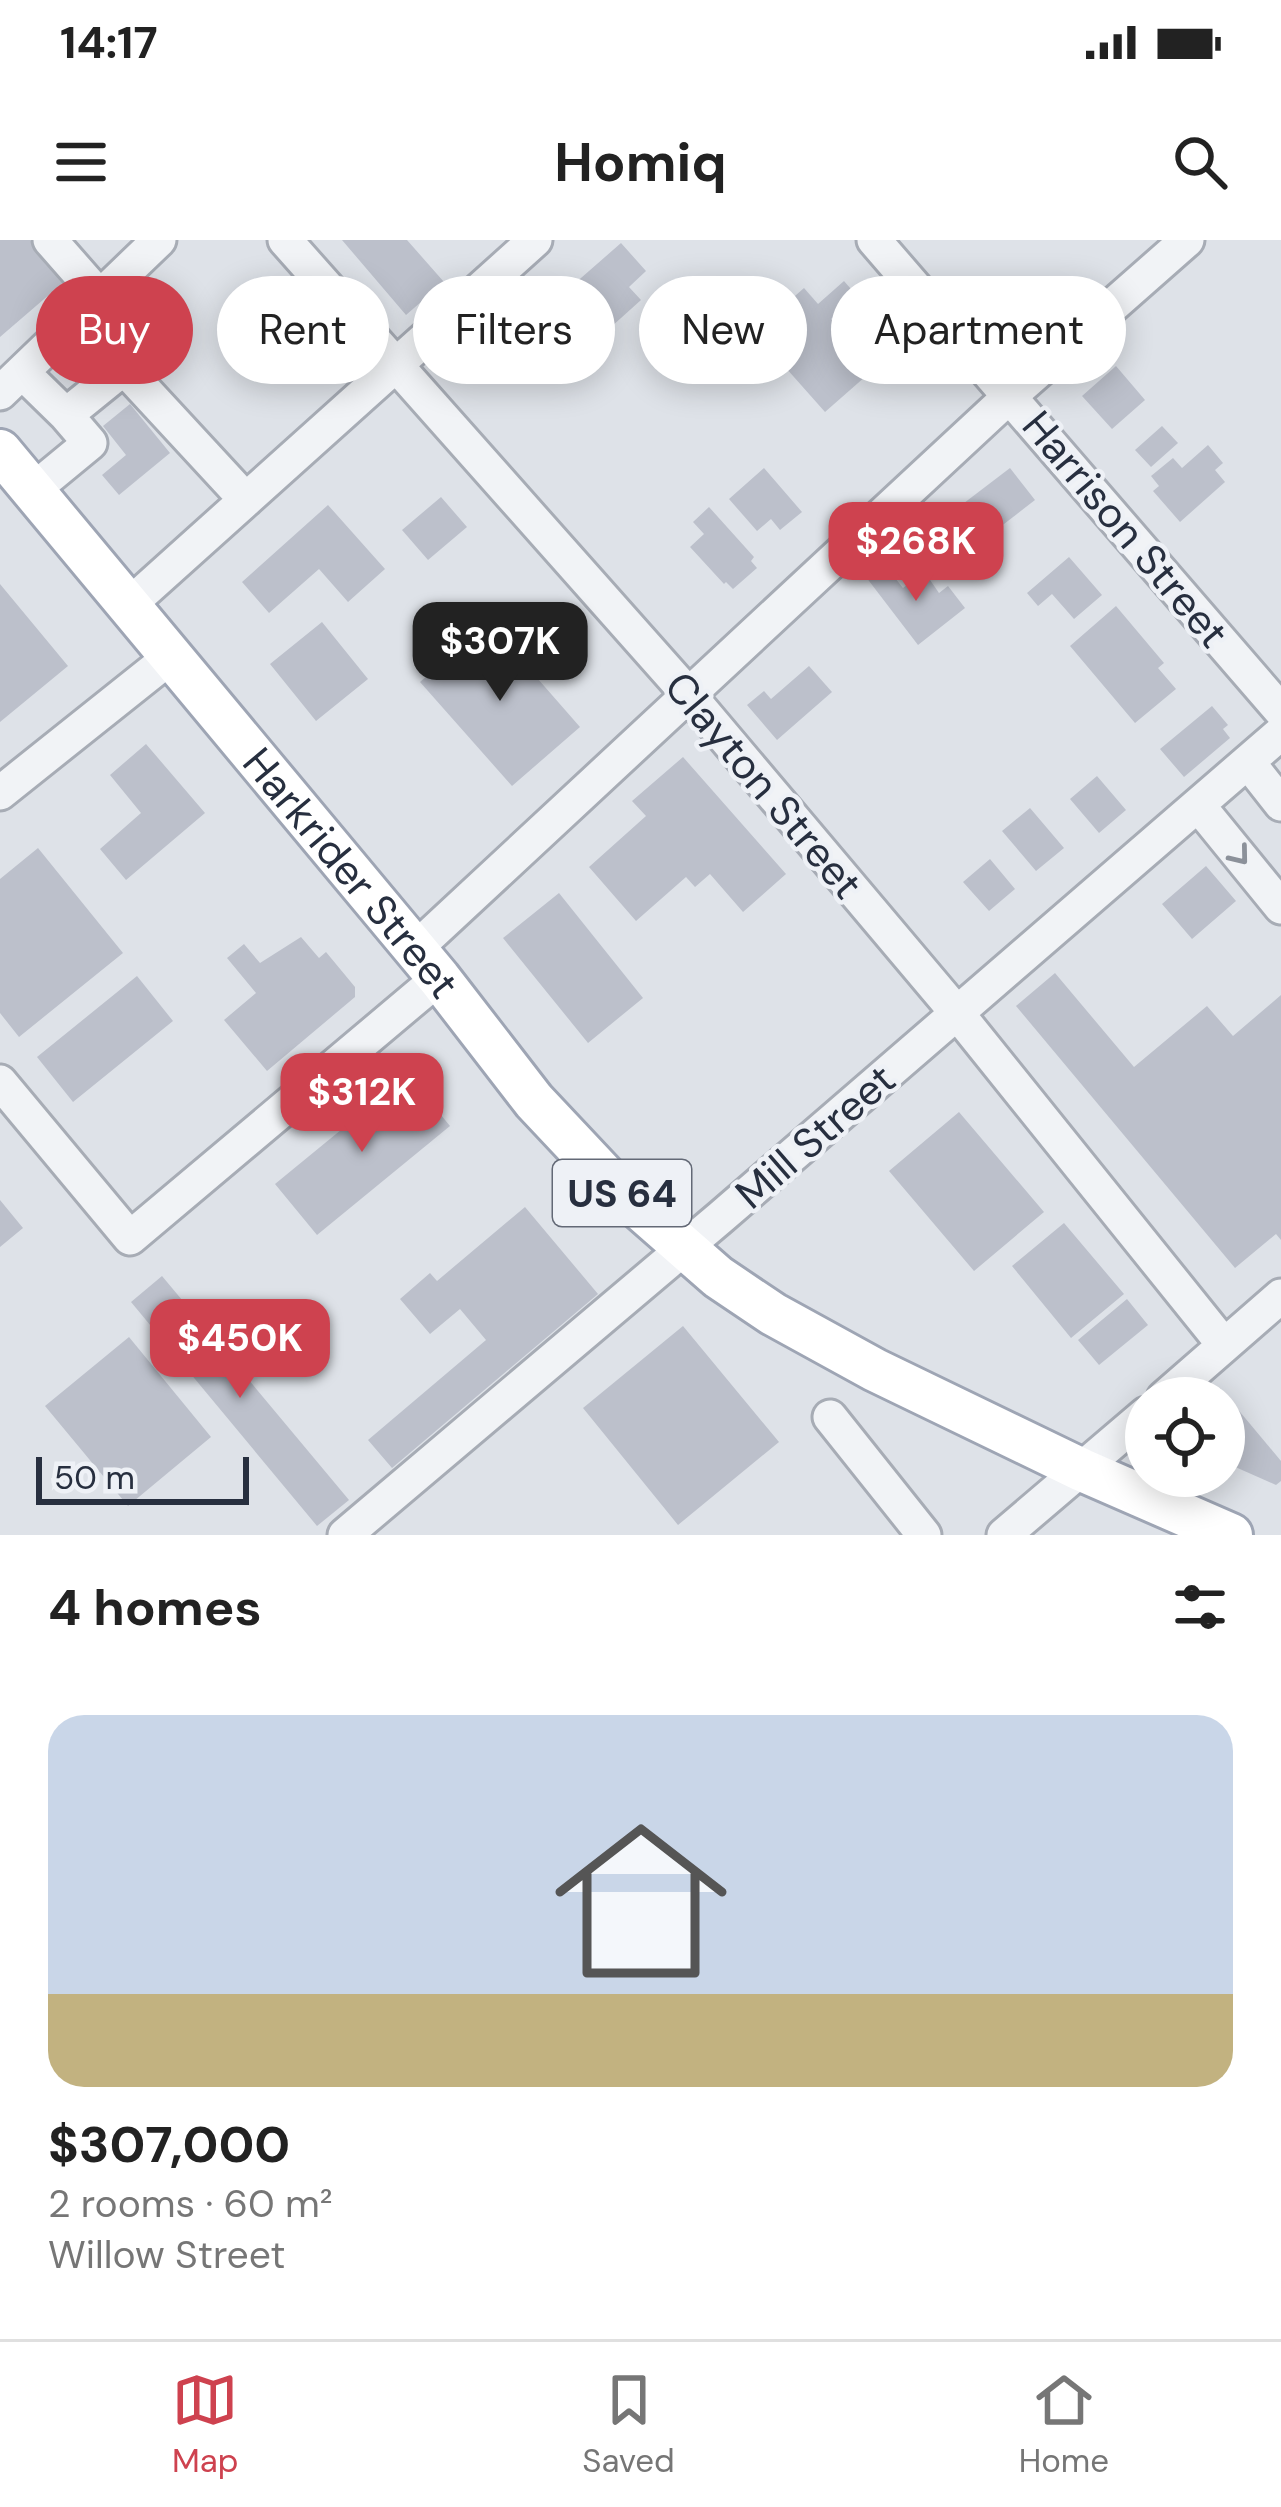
<!DOCTYPE html>
<meta charset="utf-8">
<style>
body{margin:0;font-family:"DM Sans",sans-serif;background:#f6f6f6;color:#222;height:100vh;display:flex;flex-direction:column;font-size:45px;white-space:nowrap}
*{box-sizing:border-box;margin:0}
p{font-size:39px;color:#767676}
.icon{flex:none;width:66px;height:66px;fill:none;stroke:currentColor;stroke-width:2;stroke-linecap:round;stroke-linejoin:round}
.map{position:relative;height:1295px;overflow:hidden}
.sheet{display:flex;flex-direction:column;background:#fff;flex:1}
.sheet>*{flex:none}
.banner{position:absolute;left:36px;top:36px;width:1209px;height:108px;display:flex;gap:24px}
.buttons{position:absolute;left:1125px;top:1137px;display:grid;gap:24px}
.buttons a{display:grid;place-items:center;width:120px;height:120px;border-radius:50%;background:#fff;box-shadow:0 6px 30px #0003;font-size:60px}
.scale{position:absolute;left:36px;bottom:30px;width:213px;box-sizing:border-box;padding-left:12px;border:6px solid #272f3f;border-top:0;font-size:33px;line-height:42px;white-space:nowrap;color:#272f3f;-webkit-text-stroke:9px #eef1f6;paint-order:stroke}
.price{position:absolute;translate:-50% -102px;padding:0 27px;border-radius:24px;background:#ce424f;color:#fff;font-size:39px;line-height:78px;filter:drop-shadow(0 3px 6px #0008)}
.price::after{content:'';position:absolute;left:50%;top:72px;width:36px;height:27px;margin-left:-18px;background:inherit;clip-path:polygon(0 0,100% 0,50% 100%)}
.price.on{background:#222;color:#fff}
ul{padding:0;list-style:none}
li{display:grid;align-content:center;gap:24px;height:636px;padding:0 48px}
li span{display:grid;place-items:center;height:372px;border-radius:36px;color:#555}
li>.icon{margin-inline-start:auto}
span .icon{width:216px;height:216px;fill:#fffc;stroke-width:1}
li b{font-size:51px}
h2{display:flex;justify-content:space-between;align-items:center;height:144px;padding:0 48px;font-size:51px}
.chip{padding:0 42px;border-radius:54px;background:#fff;box-shadow:0 6px 30px #0003;font-size:42px;line-height:108px}
.chip.on{background:#ce424f;color:#fff}
.status{display:flex;justify-content:space-between;align-items:center;height:84px;padding:0 60px;background:#fff;direction:ltr}
.status svg{height:33px;fill:currentColor}
header{display:flex;justify-content:space-between;align-items:center;height:156px;padding:0 48px;background:#fff;font-size:54px;font-weight:700}
.dock{display:flex;justify-content:space-around;align-items:center;height:168px;border-top:3px solid #e0e0e0;background:#fff;font-size:33px;color:#767676}
.dock a{display:grid;justify-items:center;gap:6px}
.dock .on{color:#ce424f}
.map>svg:first-child{display:block}
.building{fill:#bcc0cb}
.lines{fill:none;stroke-linecap:round;stroke-linejoin:round}
.minor-casing{stroke:#a7acb5;stroke-width:39}
.major-casing{stroke:#9ea5b4;stroke-width:48}
.minor{stroke:#f1f3f6;stroke-width:33}
.major{stroke:#fff;stroke-width:42}
.oneway{stroke:#8c919a}
.labels{text-anchor:middle;stroke-width:9;stroke-linejoin:round;paint-order:stroke}
.shield{fill:#eef1f6;stroke:#636976;stroke-width:3}
.shield-label{font-size:39px;font-weight:bold;fill:#272f3f}
.street-label{font-size:42px;fill:#272f3f;stroke:#eef1f6}
</style>
<div class="status"><b>14:17</b><svg viewBox="0 0 49 12"><path d="M0 12V9h3v3zM5 12V6h3v6zM10 12V3h3v9zM15 12V0h3v12zM26 1h20v11H26zM47 4h2v5h-2z"/></svg></div>
<header><svg class="icon" aria-label="menu" viewBox="0 0 24 24"><path d="M4 6h16M4 12h16M4 18h16"/></svg>Homiq<svg class="icon" aria-label="search" viewBox="0 0 24 24"><circle cx="10" cy="10" r="6"/><path d="M15 15l6 6"/></svg></header>
<div class="map">
<svg width="1281" height="1295" viewBox="0 0 1281 1295">
<rect width="100%" height="100%" fill="#dee2e8"/>
<path class="building" d="M0 0H30L65 41 0 97Z
M342 0H407L444 42 406 75Z
M621 3 646 31 629 47 641 60 611 87 573 45Z
M844 41 857 56 831 79 874 129 825 172 754 92 804 48 818 64Z
M1116 126 1145 160 1112 189 1082 156Z
M130 164 170 213 119 255 102 235 126 215 103 186Z
M1162 186 1178 203 1151 227 1135 210Z
M1208 205 1223 223 1215 230 1225 242 1180 282 1153 251 1159 246 1151 236 1173 218 1182 228Z
M764 228 802 272 780 290 771 279 757 291 729 259Z
M1010 228 1035 260 991 294 995 299 955 330 926 292Z
M441 257 467 287 428 320 402 290Z
M328 265 385 329 348 362 319 329 269 373 242 342Z
M709 267 754 317 751 321 757 328 733 349 726 342 724 344 690 307 704 294 693 282Z
M1069 317 1102 355 1074 379 1052 354 1038 366 1027 353Z
M884 324 903 348 912 341 916 346 928 337 939 353 948 346 965 368 918 405 866 337Z
M0 344 68 426 0 482Z
M1116 366 1164 423 1158 428 1176 449 1135 483 1070 406Z
M322 382 368 439 316 481 270 424Z
M488 382 580 487 512 546 420 442Z
M809 426 832 452 777 500 747 465 764 451 771 459Z
M1212 466 1228 485 1223 489 1230 498 1184 537 1160 509Z
M146 504 205 573 126 640 100 609 141 573 110 535Z
M683 517 786 634 743 672 710 634 695 647 686 637 636 681 589 627 646 576 632 561Z
M1097 536 1126 570 1099 593 1070 559Z
M1030 568 1064 608 1036 631 1002 591Z
M38 608 123 713 19 797 0 773V639Z
M990 619 1015 649 989 671 963 642Z
M1206 626 1236 661 1192 699 1162 664Z
M559 653 643 758 588 803 503 698Z
M301 697 319 718 326 712 355 747V757L267 831 224 780 256 753 227 718 244 704 260 723Z
M1055 733 1134 827 1207 766 1233 796 1281 755V1000L1276 994 1235 1028 1016 766Z
M137 736 173 781 73 862 37 817Z
M408 835 450 886 317 995 275 944Z
M959 872 1044 972 974 1031 889 931Z
M0 960 23 988 0 1007Z
M525 967 598 1054 392 1228 368 1200 486 1100 460 1069 430 1094 400 1059 430 1033 437 1041Z
M1064 983 1124 1054 1071 1098 1012 1026Z
M162 1036 349 1260 317 1286 131 1062Z
M1127 1059 1148 1085 1099 1125 1078 1100Z
M683 1086 779 1202 678 1285 583 1168Z
M129 1097 211 1197 128 1266 45 1166Z
M1220 1148 1281 1221V1241L1276 1245 1224 1222V1158H1208Z"/>
<g class="lines">
<defs>
<path id="minor" d="M50 0 100 57
M285 0 688 454 957 773 1224 1105
M874 0 1281 471
M22 132 66 175 124 128 246 260
M0 153 159 0
M33 250 90 203 66 175
M130 364 535 0
M1248 522 1281 564
M0 553 173 415
M1198 565 1281 667
M414 710 1011 155 1187 0
M0 842 130 998 439 738
M1164 1158 1281 1056
M830 1177 924 1295
M345 1295 721 977 1281 493
M1004 1295 1146 1174"/>
<g id="major">
<path id="s1" d="M0 211 439 738 534 861 613 945 718 1037 773 1074 875 1130 1082 1230 1231 1295"/>
</g>
</defs>
<use href="#minor" class="minor-casing"/>
<use href="#major" class="major-casing"/>
<use href="#minor" class="minor"/>
<use href="#major" class="major"/>
</g>
<defs><path id="oneway-chevron" d="M-2-3.5L2.5 0L-2 3.5" fill="none" stroke-width="1.6" stroke-linecap="round" stroke-linejoin="round" transform="scale(3)"/></defs>
<use class="oneway" href="#oneway-chevron" transform="translate(1240 616) rotate(51)"/>
<g class="labels">
<rect class="shield" x="553" y="920" width="138" height="66" rx="9"/>
<g class="shield-label">
<text x="622" y="967">US 64</text>
</g>
<g class="street-label">
<text transform="translate(1126 289) rotate(50)" y="15">Harrison Street</text>
<text transform="translate(764 545) rotate(50)" y="15">Clayton Street</text>
<text dy="15" stroke="none"><textPath href="#s1" startOffset="549">Harkrider Street</textPath></text>
<text transform="translate(815 896) rotate(-41)" y="15">Mill Street</text>
</g>
</g>
</svg>
<div class="buttons">
<a><svg class="icon" aria-label="locate" viewBox="0 0 24 24"><circle cx="12" cy="12" r="6"/><path d="M12 2v4M12 18v4M2 12h4M18 12h4"/></svg></a>
</div>
<div class="scale">50 m</div>
<b class="price" style="left:916px;top:364px">$268K</b>
<b class="price on" style="left:500px;top:464px">$307K</b>
<b class="price" style="left:362px;top:915px">$312K</b>
<b class="price" style="left:240px;top:1161px">$450K</b>
<div class="banner">
<a class="chip on">Buy</a>
<a class="chip">Rent</a>
<a class="chip">Filters</a>
<a class="chip">New</a>
<a class="chip">Apartment</a>
</div>
</div>
<section class="sheet">
<h2>4 homes<svg class="icon" aria-label="filters" viewBox="0 0 24 24"><path d="M4 7h16M4 17h16"/><circle cx="9" cy="7" r="2"/><circle cx="15" cy="17" r="2"/></svg></h2>
<ul>
<li><span style="background:linear-gradient(#c9d6e8 75%,#c2b280 0)"><svg class="icon" aria-label="home" viewBox="0 0 24 24"><path d="M3 11l9-7 9 7M6 9v11h12V9"/></svg></span><div><b>$307,000</b><p>2 rooms · 60 m²</p><p>Willow Street</p></div></li>
</ul>
</section>
<nav class="dock">
<a class="on"><svg class="icon" aria-label="map" viewBox="0 0 24 24"><path d="M3 6l6-2 6 2 6-2v14l-6 2-6-2-6 2zM9 4v14M15 6v14"/></svg>Map</a>
<a><svg class="icon" aria-label="saved" viewBox="0 0 24 24"><path d="M7 4h10v16l-5-4-5 4z"/></svg>Saved</a>
<a><svg class="icon" aria-label="home" viewBox="0 0 24 24"><path d="M3 11l9-7 9 7M6 9v11h12V9"/></svg>Home</a>
</nav>
